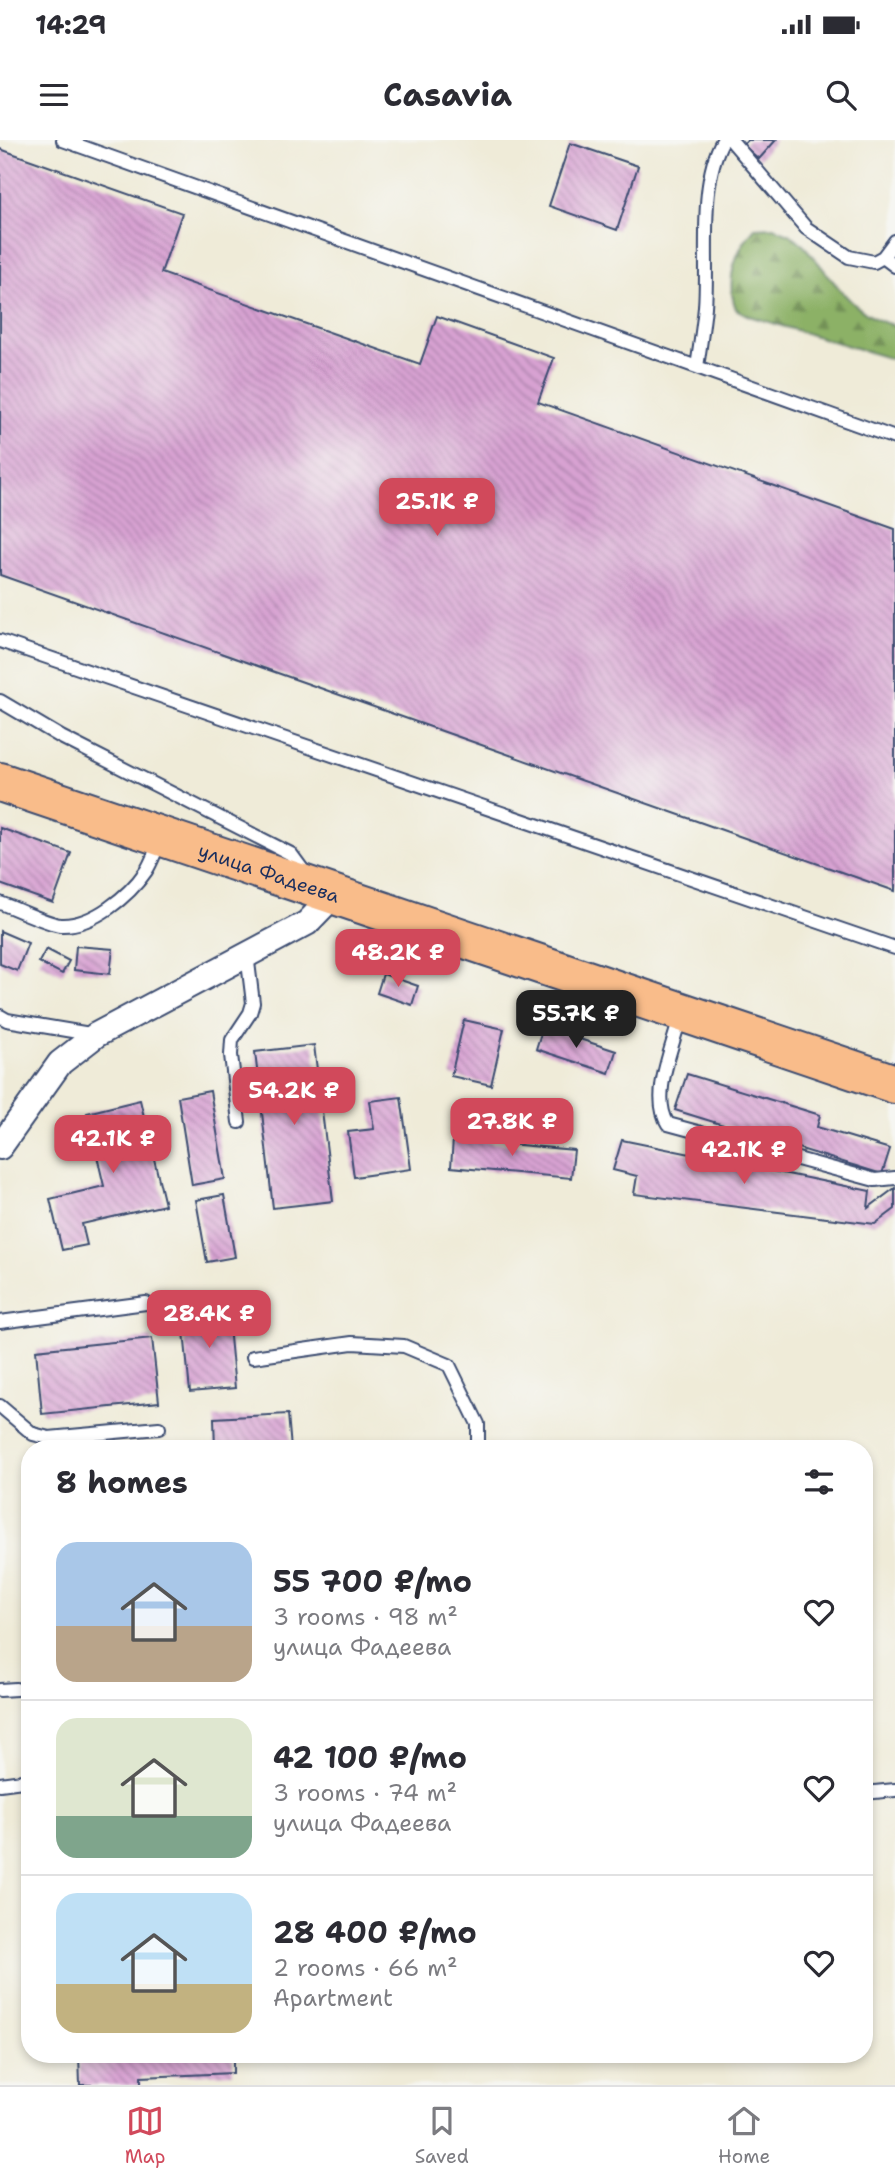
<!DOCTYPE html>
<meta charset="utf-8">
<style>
body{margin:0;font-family:"Shantell Sans",sans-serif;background:#f2f2f3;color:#2b2b33;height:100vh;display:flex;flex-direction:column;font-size:26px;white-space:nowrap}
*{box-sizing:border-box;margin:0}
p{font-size:23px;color:#7c7c81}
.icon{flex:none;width:38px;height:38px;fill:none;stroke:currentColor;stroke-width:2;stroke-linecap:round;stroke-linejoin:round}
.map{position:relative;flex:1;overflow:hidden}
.panel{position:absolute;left:21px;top:1300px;width:852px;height:623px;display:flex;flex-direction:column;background:#fff;border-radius:28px;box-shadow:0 4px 10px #0003}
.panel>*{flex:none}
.price{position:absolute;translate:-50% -60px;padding:0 16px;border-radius:14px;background:#d1495b;color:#fff;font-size:23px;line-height:46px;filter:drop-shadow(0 2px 4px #0008)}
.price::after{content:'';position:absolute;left:50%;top:42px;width:21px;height:16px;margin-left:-10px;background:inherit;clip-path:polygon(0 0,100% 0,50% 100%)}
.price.current{background:#222;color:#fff}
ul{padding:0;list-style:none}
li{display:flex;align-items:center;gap:21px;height:175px;padding:0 35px}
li+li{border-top:2px solid #e1e1e2}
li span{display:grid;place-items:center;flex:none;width:196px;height:140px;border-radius:21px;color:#555}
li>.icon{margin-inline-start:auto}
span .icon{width:84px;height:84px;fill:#fffc;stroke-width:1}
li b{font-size:30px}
h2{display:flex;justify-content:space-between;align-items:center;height:84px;padding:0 35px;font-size:30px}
.status{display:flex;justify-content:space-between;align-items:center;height:49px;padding:0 35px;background:#fff;direction:ltr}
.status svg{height:19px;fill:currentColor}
header{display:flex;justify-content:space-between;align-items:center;height:91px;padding:0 35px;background:#fff;font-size:32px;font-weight:700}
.tabs{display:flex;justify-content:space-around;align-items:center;height:98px;border-top:2px solid #e1e1e2;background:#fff;font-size:19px;color:#7c7c81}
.tabs a{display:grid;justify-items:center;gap:4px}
.tabs .current{color:#d1495b}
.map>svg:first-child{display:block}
.forest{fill:url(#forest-firs);stroke:#547062;stroke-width:2}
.building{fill:url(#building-back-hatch)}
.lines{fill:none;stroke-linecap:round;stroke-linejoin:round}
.service-casing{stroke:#3b4b70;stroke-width:16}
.minor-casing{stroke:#3b4b70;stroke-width:28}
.primary-casing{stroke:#3b4b70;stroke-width:42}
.service{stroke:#fff;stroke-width:12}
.minor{stroke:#fff;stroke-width:24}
.primary{stroke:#f9bc8a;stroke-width:38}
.labels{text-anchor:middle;stroke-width:7;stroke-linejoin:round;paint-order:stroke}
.street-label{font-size:19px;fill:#1b2f5e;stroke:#f6f6f2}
</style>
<div class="status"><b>14:29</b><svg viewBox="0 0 49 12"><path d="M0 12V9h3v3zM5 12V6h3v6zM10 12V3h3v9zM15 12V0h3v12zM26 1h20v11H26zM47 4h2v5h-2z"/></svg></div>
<header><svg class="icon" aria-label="menu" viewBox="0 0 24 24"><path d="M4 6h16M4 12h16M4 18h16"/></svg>Casavia<svg class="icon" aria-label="search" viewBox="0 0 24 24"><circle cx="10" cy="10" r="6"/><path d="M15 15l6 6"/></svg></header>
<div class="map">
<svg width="895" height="1945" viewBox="0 0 895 1945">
<defs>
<pattern id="forest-firs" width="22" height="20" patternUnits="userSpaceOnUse" patternTransform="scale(1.75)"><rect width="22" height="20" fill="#8cb166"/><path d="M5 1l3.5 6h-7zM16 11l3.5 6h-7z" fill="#729057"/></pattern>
<pattern id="building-back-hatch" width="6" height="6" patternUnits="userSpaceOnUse" patternTransform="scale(1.75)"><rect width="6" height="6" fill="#d8a2d2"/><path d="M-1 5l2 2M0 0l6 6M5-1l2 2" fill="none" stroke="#ae84ae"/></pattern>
</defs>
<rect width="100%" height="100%" fill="#f6f6f2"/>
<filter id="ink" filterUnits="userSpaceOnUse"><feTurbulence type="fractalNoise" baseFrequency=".0143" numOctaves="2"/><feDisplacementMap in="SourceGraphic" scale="14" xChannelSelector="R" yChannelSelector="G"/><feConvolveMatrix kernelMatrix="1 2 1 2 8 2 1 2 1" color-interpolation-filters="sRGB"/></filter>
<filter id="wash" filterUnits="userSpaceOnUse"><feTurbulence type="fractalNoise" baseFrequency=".00686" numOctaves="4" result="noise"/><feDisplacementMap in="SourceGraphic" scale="28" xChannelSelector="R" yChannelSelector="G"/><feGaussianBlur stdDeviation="1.57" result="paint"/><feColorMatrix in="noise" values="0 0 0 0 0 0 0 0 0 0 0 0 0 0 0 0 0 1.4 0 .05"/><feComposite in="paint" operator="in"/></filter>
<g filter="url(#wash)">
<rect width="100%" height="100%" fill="#efebd8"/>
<path class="forest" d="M774 87C781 91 791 94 798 100 828 128 850 178 895 185V220L749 176 736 169C725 140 735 110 755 88Z"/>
<g id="blocks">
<path class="building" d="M748 0H776L759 19 743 5Z
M570 3 638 26 617 90 549 66Z
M0 9 182 73 161 133 420 224 437 176 554 218 538 262 895 389V751L0 435Z
M0 688 71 713 53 763 0 744Z
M0 791 28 803 17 831 0 824Z
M76 806 113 809 110 834 74 830Z
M46 809 69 821 62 834 39 822Z
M383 834 418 846 412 865 377 853Z
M464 880 504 889 491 945 451 936Z
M543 887 616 911 609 933 536 909Z
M314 905 333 1061 273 1068 255 912Z
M687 934 820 975 817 987 890 1009 882 1034 675 970Z
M210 951 225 1039 192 1045 178 957Z
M401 957 411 1029 354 1037 348 992 374 989 370 961Z
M140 960 165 1065 82 1084 87 1105 62 1110 50 1059 104 1046 87 973Z
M453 999 574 1010 571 1038 451 1027Z
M622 1000 870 1051 868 1068 895 1048V1069L875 1084 634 1054 637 1036 613 1030Z
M224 1055 235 1117 207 1122 196 1060Z
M227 1167 235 1248 190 1252 182 1171Z
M152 1198 159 1262 42 1274 36 1210Z
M288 1274 291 1309H215L214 1278Z
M79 1914H233V1933L141 1937V1945H80Z"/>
</g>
</g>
<g filter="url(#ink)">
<use href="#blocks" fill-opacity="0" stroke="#3b4b70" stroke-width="2"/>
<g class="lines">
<defs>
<path id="service" d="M63 0 895 298
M731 0 806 88 849 117 874 122 883 117 895 101
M883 117 895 126
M697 227C700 207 703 187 705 167 709 116 698 44 723 0
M0 501 895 808
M0 561 61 597 291 714 302 729V735
M0 763C15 768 47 784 61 785 93 786 129 756 146 731 152 722 155 711 160 702
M0 876 7 880 96 895
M680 877C673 908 650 956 668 984L875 1040 895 1038
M239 982 231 915 232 900 250 873 253 863 247 814
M0 1182 146 1163
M253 1217 352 1203 404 1206 449 1225 478 1284V1309
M0 1266 33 1294 49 1298 159 1288
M0 1550 16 1549
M0 1644 30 1640
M864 1653 895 1650"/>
<path id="minor" d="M0 1007 60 923 96 895 307 783 335 754"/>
<g id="primary">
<path id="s1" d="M0 642 895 944"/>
</g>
</defs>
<use href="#service" class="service-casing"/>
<use href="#minor" class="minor-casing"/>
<use href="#primary" class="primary-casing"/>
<use href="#service" class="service"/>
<use href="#minor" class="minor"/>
<use href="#primary" class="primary"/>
</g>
</g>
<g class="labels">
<g class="street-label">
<text dy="7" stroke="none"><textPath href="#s1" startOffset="284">улица Фадеева</textPath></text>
</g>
</g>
</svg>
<b class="price" style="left:437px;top:398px">25.1K ₽</b>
<b class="price" style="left:398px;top:849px">48.2K ₽</b>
<b class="price current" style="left:576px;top:910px">55.7K ₽</b>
<b class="price" style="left:294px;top:987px">54.2K ₽</b>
<b class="price" style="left:512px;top:1018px">27.8K ₽</b>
<b class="price" style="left:113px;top:1035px">42.1K ₽</b>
<b class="price" style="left:744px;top:1046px">42.1K ₽</b>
<b class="price" style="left:209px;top:1210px">28.4K ₽</b>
<section class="panel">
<h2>8 homes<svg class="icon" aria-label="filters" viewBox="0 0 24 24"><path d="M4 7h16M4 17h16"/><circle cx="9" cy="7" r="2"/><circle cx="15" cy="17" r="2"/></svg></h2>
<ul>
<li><span style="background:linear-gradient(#a9c7e8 60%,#b9a48a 0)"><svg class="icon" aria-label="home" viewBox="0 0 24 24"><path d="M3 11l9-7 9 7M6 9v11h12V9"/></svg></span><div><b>55 700 ₽/mo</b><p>3 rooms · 98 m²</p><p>улица Фадеева</p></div><svg class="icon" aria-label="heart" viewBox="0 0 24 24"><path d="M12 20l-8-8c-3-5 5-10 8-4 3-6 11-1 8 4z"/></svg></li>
<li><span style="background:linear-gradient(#dfe7d0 70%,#7fa58c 0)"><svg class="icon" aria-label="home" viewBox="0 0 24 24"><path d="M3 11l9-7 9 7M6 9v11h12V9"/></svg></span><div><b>42 100 ₽/mo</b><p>3 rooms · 74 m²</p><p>улица Фадеева</p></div><svg class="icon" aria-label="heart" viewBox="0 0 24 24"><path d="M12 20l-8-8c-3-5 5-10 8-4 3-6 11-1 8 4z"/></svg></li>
<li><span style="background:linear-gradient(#bfe0f5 65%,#c2b280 0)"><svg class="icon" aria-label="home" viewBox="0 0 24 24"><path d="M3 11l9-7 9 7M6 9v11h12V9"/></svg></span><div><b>28 400 ₽/mo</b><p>2 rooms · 66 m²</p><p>Apartment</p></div><svg class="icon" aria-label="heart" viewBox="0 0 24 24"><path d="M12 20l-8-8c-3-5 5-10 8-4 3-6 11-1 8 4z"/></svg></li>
</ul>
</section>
</div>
<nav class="tabs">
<a class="current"><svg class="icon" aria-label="map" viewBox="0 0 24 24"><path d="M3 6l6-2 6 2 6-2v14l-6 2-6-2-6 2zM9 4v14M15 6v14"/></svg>Map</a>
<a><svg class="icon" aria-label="saved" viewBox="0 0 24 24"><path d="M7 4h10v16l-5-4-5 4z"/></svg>Saved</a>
<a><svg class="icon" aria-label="home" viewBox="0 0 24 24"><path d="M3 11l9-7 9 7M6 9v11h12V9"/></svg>Home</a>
</nav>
